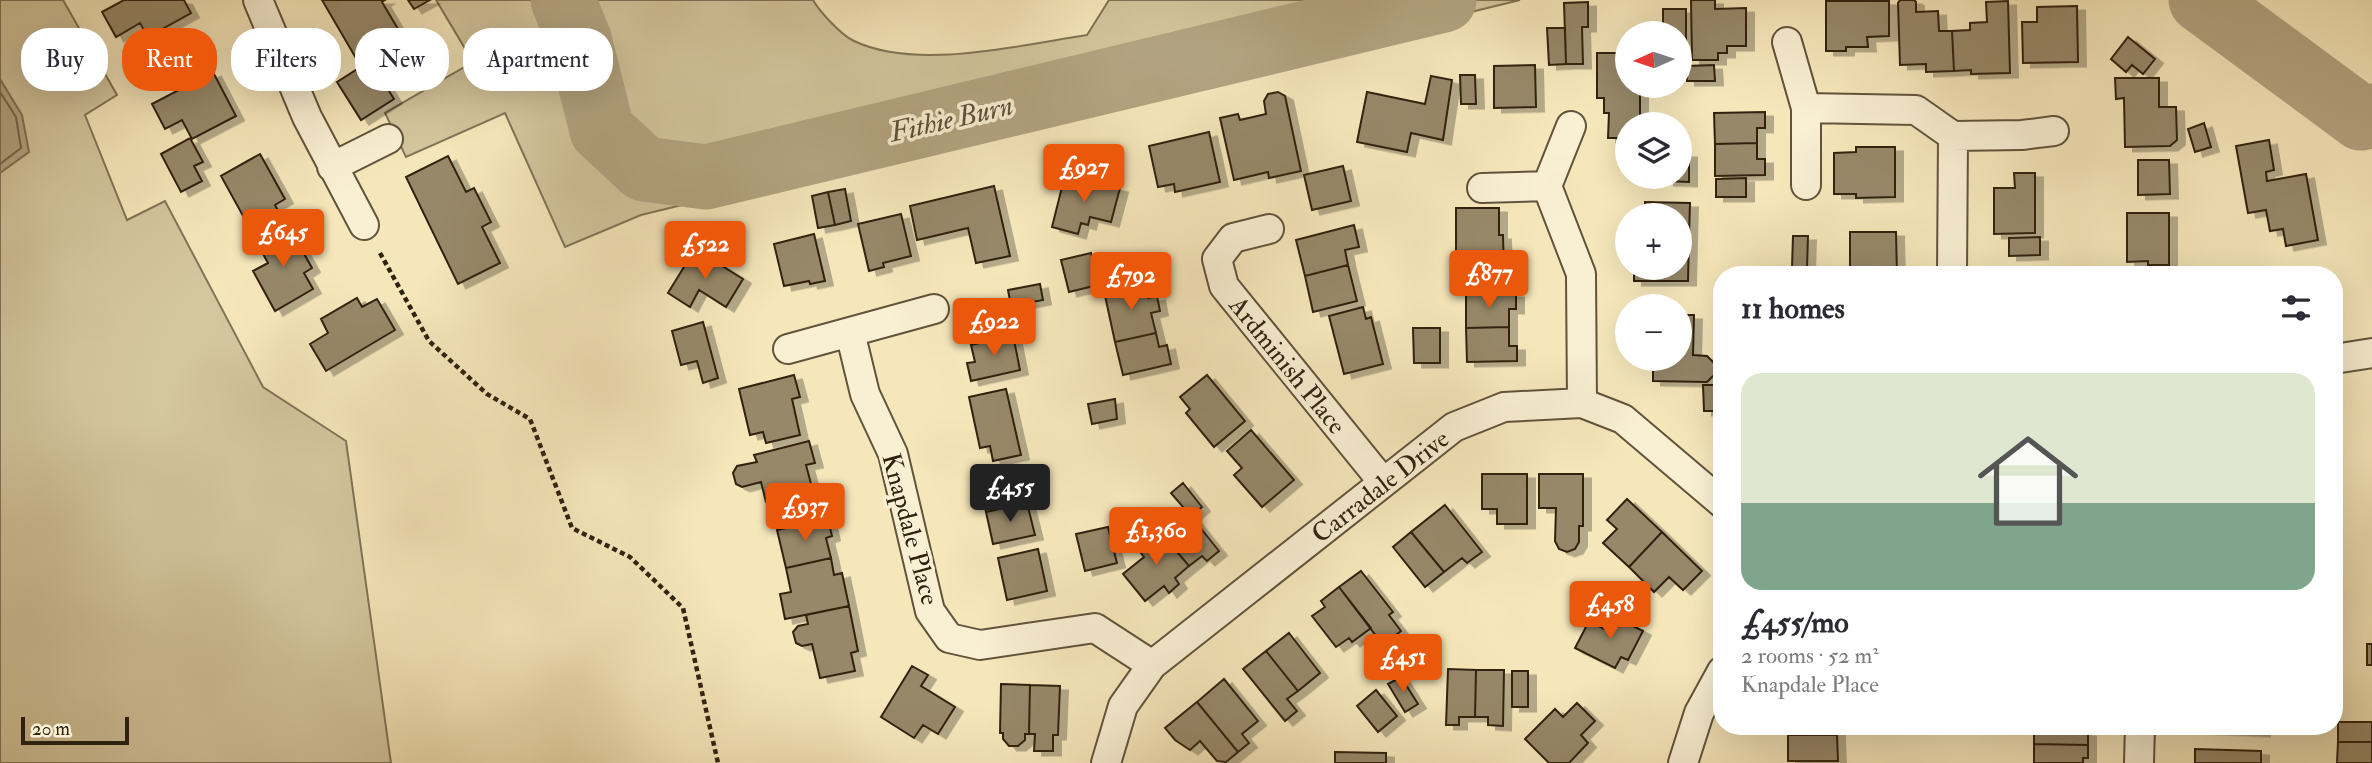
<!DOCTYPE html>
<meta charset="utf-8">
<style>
body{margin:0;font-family:"IM FELL Double Pica",serif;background:#f7f7f7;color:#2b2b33;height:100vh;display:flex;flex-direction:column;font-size:26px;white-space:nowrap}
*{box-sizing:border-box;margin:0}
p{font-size:23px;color:#7c7c81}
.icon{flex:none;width:38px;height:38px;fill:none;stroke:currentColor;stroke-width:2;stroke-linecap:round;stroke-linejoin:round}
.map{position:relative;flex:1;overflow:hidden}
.sheet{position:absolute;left:1713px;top:266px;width:630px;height:469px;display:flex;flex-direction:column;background:#fff;border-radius:28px;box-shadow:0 7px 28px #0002}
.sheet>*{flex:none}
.guide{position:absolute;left:21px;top:28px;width:665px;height:63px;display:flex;gap:14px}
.needle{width:46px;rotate:267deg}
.controls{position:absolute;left:1615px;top:21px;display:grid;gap:14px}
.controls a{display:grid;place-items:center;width:77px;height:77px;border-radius:50%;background:#fff;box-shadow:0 7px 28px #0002;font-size:35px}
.scale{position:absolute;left:21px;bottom:18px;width:108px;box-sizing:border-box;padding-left:7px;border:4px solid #302211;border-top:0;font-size:19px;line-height:24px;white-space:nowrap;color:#302211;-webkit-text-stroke:5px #f9efd3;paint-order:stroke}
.price{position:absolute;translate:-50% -60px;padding:0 16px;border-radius:7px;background:#ea580c;color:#fff;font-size:23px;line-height:46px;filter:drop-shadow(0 2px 4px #0008)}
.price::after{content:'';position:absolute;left:50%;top:42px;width:21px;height:16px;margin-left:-10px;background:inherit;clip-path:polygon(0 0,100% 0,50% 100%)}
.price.current{background:#222;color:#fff}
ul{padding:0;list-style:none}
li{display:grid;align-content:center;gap:14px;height:371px;padding:0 28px}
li+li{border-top:2px solid #e1e1e2}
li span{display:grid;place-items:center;height:217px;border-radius:21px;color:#555}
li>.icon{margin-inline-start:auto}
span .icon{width:126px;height:126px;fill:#fffc;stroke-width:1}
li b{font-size:30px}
h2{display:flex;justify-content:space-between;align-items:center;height:84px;padding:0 28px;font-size:30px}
.pill{padding:0 24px;border-radius:28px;background:#fff;box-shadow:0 7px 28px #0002;font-size:24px;line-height:63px}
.pill.current{background:#ea580c;color:#fff}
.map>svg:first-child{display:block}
.green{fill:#d4c69e;stroke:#827458;stroke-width:2}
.water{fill:#b3a481;stroke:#7f7054;stroke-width:2}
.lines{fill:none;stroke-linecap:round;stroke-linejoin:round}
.shore{stroke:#726349;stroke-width:2}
.river{stroke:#b3a481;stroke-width:65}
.building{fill:#978869;stroke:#302211;stroke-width:2;filter:url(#shadow)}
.minor-casing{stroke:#62533c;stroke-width:32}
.path{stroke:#302211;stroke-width:4.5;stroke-dasharray:5 3.5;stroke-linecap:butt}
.minor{stroke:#f9efd3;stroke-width:28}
.labels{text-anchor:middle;stroke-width:7;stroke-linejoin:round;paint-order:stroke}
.street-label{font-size:26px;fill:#302211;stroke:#f9efd3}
.water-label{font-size:28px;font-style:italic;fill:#5e5038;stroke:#f9efd3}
</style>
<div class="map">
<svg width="2372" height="763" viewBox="0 0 2372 763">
<defs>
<filter id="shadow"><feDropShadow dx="8" dy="4.5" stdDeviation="0" flood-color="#0004"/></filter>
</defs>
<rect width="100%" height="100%" fill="#f6e7bb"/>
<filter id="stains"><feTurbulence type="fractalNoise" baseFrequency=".00286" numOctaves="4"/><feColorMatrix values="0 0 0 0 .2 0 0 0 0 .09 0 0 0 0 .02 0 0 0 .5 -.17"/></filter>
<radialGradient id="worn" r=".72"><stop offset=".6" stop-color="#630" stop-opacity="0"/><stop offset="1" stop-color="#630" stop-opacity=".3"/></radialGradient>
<path class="green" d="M0 0H63L117 95 85 115 127 220 165 201 263 387 346 441 391 763H0Z
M436 0H813C820 12 841 35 854 41 917 71 1021 45 1087 35L1109 0H1520L641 215 565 247 505 113 406 157 385 113 473 62Z"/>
<path class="water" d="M0 79 22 115 29 152 0 173Z"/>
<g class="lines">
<path class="shore" d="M0 92 16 117 21 148 0 164"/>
<path class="river" d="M563 0 579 39 602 130 644 169 706 177 1444 0
M2201 0 2361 118 2372 116"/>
</g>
<path class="building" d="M124 0H184L191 13 148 37 140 23 116 37 102 12Z
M322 0H385L382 2 401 34 357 60Z
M408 0H430L414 9Z
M1691 0H1715V9L1746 8V46H1727V53H1718V60H1692Z
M1900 0H1914L1916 2V12L1938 11 1939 31H1952L1954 71 1926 72V64L1900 65 1898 3Z
M1826 1H1889V36L1867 37 1868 47H1846V51H1826Z
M2008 1 2010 73 1971 74V70L1954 71 1952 31 1970 30V23L1987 22 1986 2Z
M1588 2V27H1582L1583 64H1566L1564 3Z
M2077 6 2078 62 2023 63 2022 22H2037V7Z
M1663 9H1686V40H1680V33H1663Z
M1547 28H1565L1566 64 1549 65Z
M2128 37 2155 59 2143 74 2132 65 2126 72 2111 59Z
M1597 53H1628V86H1656V90H1640V124H1628V138H1608L1609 113H1604V98H1597Z
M370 61 394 99 361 120 337 82Z
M1535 65 1536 107 1494 108V66Z
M1714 65 1715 81H1687L1686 66Z
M213 72 236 116 192 139 182 120 165 129 152 104Z
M1460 75H1475L1476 104H1461Z
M1431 76 1452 80 1443 140 1411 133 1407 152 1357 142 1367 92 1425 104Z
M2115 78H2159V107H2176L2177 140 2170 146 2125 147 2124 98 2116 99Z
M1278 92 1285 96 1301 171 1269 178 1268 172 1234 180 1220 118 1238 114 1240 120 1266 114 1264 101 1268 94Z
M1765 112V128H1757V143L1715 144 1714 113Z
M2204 123 2211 147 2195 152 2188 129Z
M1209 132 1220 182 1175 192 1174 184 1158 187 1149 146Z
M190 138 203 162 194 166 202 181 181 192 161 154Z
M2269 140 2274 170 2266 172 2267 181 2306 174 2318 240 2286 246 2283 229 2270 231 2266 210 2248 213 2236 146Z
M1757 143V159H1765V175L1715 176V144Z
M1856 147H1895V197L1856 198V194H1834V153L1856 152Z
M1680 153H1689V182L1666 181V177H1680Z
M260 154 285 199 275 205 282 218 253 234 221 176Z
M448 156 466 192 474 188 491 222 482 227 500 263 458 284 406 177Z
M2138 160H2169L2170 194 2138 195Z
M1343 166 1351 201 1312 210 1304 175Z
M2014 173H2035V233L1994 234V188H2015Z
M1065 175 1120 188 1111 222 1090 217 1088 225 1081 223 1078 234 1052 227Z
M1746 178V197H1716V179Z
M994 186 1010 256 976 263 968 228 917 240 910 206Z
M845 189 851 221 835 225 828 192Z
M828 192 835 225 818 228 812 196Z
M1645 202 1690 203 1689 237H1680V215H1645Z
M1456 208H1499V235H1503L1504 272H1470V256H1456Z
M2127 213H2169V265H2148V261L2127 262Z
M901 214 911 256 883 263 884 267 869 271 858 224Z
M288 225 312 268 304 273 313 289 275 311 253 271 268 263 257 243Z
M1354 225 1359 247 1345 250 1348 265 1305 276 1296 240Z
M1850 232H1896L1897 275H1850Z
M814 234 825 281 810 284 809 281 784 286 774 244Z
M1793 236H1808L1807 268H1792Z
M1680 237H1689L1688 281H1634V268H1680Z
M2040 237V255L2009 256V238Z
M695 249 743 279 726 307 699 290 690 307 668 293Z
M1091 253 1098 285 1069 292 1061 260Z
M1348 265 1357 301 1313 312 1305 276Z
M1144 282 1148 298 1157 296 1160 311 1151 313 1156 333 1115 342 1104 291Z
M1040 284 1043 300 1011 306 1008 290Z
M1516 293V309H1509V327L1466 328V294Z
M357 298 362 307 377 299 395 330 326 371 310 344 328 333 321 319Z
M1005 301 1013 335 971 345 967 329 960 330 956 312Z
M1363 307 1366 319 1371 317 1383 364 1344 374 1329 316Z
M1680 315H1694L1693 355 1707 356 1714 363V375L1707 382 1653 381V359H1680Z
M703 322 718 378 703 383 697 361 681 365 672 331Z
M1509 327V346H1517V361L1467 362 1466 328Z
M1413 328H1440V363H1414Z
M1156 333 1159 347 1167 345 1171 364 1123 375 1115 342Z
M1013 335 1020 370 971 381 967 363 975 362 971 345Z
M794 375 800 397 792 399 800 435 766 443 763 432 750 435 739 389Z
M1207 375 1245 421 1214 447 1186 413 1190 409 1180 397Z
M1703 385H1722V411H1704Z
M1006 389 1021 455 993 461 990 446 980 448 969 397Z
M1115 399 1117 419 1092 424 1088 404Z
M1251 430 1294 480 1262 507 1234 475 1242 468 1227 451Z
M809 441 815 463 806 465 817 506 786 514 781 498 766 502 761 482 742 487 736 484 733 473 737 466 757 462 754 455Z
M1020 470 1027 503 986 512 979 480Z
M1482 474H1527V524H1497V509H1482Z
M1539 474H1583V526H1579V542L1575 549 1567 552 1559 549 1555 541 1556 508H1539Z
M1183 483 1202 507 1191 516 1219 551 1207 561 1202 556 1189 566 1158 529 1184 508 1171 493Z
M1627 499 1662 532 1629 567 1603 543 1617 529 1607 520Z
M1027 503 1035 535 993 544 986 512Z
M1445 505 1482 552 1467 563 1462 558 1444 572 1411 532Z
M828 519 832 536 826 538 831 558 786 568 777 530Z
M1108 527 1117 563 1085 571 1076 534Z
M1158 529 1189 566 1175 578 1179 584 1169 593 1164 586 1145 601 1123 574 1144 557 1136 547Z
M1411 532 1444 572 1425 587 1393 547Z
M1662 532 1702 571 1683 590 1669 577 1654 592 1629 567Z
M1038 549 1047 591 1007 600 998 558Z
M831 558 834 575 842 573 849 606 785 619 780 594 791 592 786 568Z
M1361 571 1393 612 1389 615 1401 631 1383 645 1339 587Z
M1339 587 1371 628 1352 642 1349 638 1336 647 1312 616 1325 607 1321 601Z
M849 606 858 651 851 653 855 671 820 678 812 644 802 646 796 643 793 632 798 626 808 624 806 615Z
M1611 615 1643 631 1628 660 1621 657 1615 668 1575 648 1589 621 1604 629Z
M1289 633 1320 673 1298 691 1266 651Z
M2367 644H2372V665H2367Z
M1266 651 1298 691 1287 699 1297 711 1285 721 1243 669Z
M912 666 928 675 921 686 955 707 938 734 923 725 914 738 881 717Z
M1448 669 1476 670 1475 717H1459V725H1446Z
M1476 670H1504L1503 726 1488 725V717H1475Z
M1512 671H1528V707H1512Z
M1401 677 1418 704 1405 712 1388 684Z
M1224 679 1258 721 1242 734 1249 743 1238 752 1197 702Z
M1001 684 1030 685 1029 734H1025V740L1018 746H1009L1003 739V733H1000Z
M1030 685 1060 686 1058 735H1053V751H1034L1035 734H1029Z
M1376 690 1397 716 1378 732 1357 706Z
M1197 702 1238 752 1226 762 1217 761 1200 741 1190 750 1175 740 1165 728Z
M1577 703 1595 721 1581 735 1588 743 1569 763H1549L1525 739 1555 709 1563 717Z
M2338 722H2372V742H2338Z
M1788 726H1837V735H1788Z
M2034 726H2083V732H2088V745L2034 744Z
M2201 726H2262V732L2201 729Z
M1788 735H1837L1838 761H1788Z
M2338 742H2372V763H2337Z
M2034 744 2088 745V758H2083V763H2034Z
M2195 749 2261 751V763H2195Z
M1335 752 1386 753V763H1335Z"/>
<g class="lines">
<defs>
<path id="minor" d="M258 0 307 117 364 225
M1787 42 1806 108V185
M1806 108 1916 110 1953 136 2022 135 2054 131
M332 167 388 139
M1547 186 1571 126
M1482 188 1547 186 1581 274 1582 403
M1269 229 1233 238 1217 259 1224 286 1383 482
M1952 275 1953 136
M850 332 865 394 893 454 930 611 949 638 980 645 1095 628 1152 665
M788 349 934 309
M2334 359 2372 353
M1106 763 1123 706 1152 665 1454 427 1504 407 1582 403 1623 419 1722 503
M1683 763 1699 713 1722 671
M2139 763 2140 726"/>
</defs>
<use href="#minor" class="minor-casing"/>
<path class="path" d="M380 253 429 341 487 394 530 419 572 528 630 557 683 608 718 763"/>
<use href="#minor" class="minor"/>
</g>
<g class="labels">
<g class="street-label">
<text transform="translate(1288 365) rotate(51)" y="9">Ardminish Place</text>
<text transform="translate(1380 486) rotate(-38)" y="9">Carradale Drive</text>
<text transform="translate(911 529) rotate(75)" y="9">Knapdale Place</text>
</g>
<g class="water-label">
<text transform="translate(951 118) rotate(-13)" y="10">Fithie Burn</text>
</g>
</g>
<rect width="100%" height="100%" filter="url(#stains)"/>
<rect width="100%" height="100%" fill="url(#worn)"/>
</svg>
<div class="controls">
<a><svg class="needle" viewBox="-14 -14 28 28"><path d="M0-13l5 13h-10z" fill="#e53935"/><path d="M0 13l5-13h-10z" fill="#7c7c81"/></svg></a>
<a><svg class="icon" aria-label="layers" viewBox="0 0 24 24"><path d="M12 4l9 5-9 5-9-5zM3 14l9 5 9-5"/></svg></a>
<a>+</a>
<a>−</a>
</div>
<div class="scale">20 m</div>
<b class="price" style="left:1084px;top:204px">£927</b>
<b class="price" style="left:283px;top:269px">£645</b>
<b class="price" style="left:705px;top:281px">£522</b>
<b class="price" style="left:1489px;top:310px">£877</b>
<b class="price" style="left:1131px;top:312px">£792</b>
<b class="price" style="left:994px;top:358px">£922</b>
<b class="price current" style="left:1010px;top:524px">£455</b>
<b class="price" style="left:805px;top:543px">£937</b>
<b class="price" style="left:1156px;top:567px">£1,360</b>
<b class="price" style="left:1610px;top:641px">£458</b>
<b class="price" style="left:1403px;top:694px">£451</b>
<div class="guide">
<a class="pill">Buy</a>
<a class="pill current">Rent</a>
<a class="pill">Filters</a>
<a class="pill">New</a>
<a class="pill">Apartment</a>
</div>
<section class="sheet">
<h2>11 homes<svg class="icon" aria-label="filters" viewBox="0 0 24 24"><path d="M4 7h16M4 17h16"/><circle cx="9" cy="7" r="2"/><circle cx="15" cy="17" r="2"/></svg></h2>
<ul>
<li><span style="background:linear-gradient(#dfe7d0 60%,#7fa58c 0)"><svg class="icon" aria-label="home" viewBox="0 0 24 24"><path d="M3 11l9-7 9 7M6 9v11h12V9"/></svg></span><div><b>£455/mo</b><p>2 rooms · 52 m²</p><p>Knapdale Place</p></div></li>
</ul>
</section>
</div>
